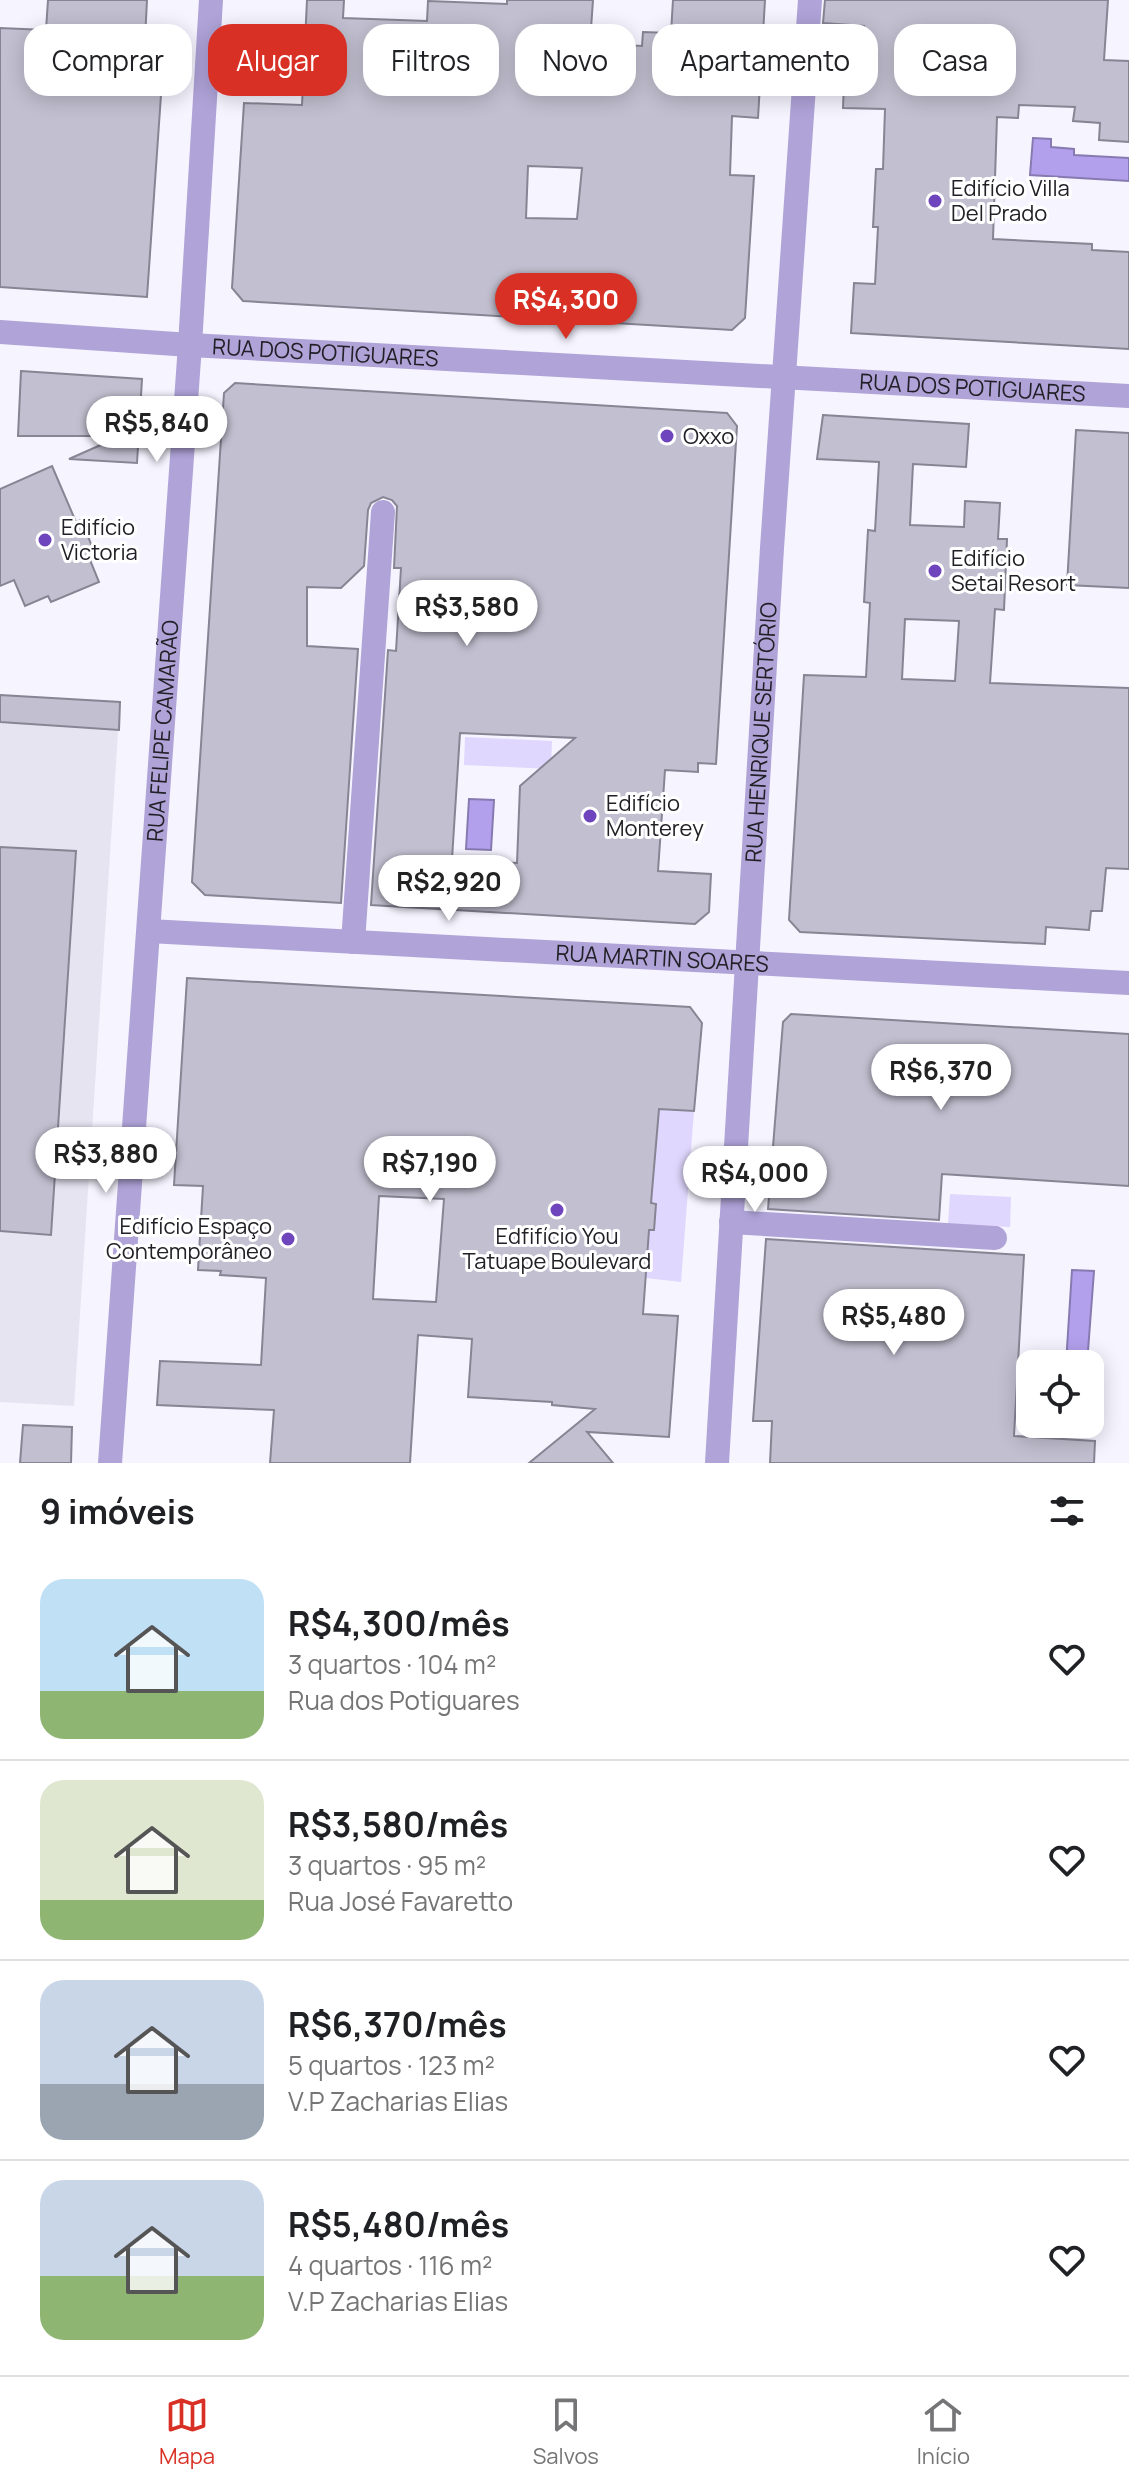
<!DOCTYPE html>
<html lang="pt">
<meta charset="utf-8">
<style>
body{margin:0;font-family:Manrope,sans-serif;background:#f2f2f2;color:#202124;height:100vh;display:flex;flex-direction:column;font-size:30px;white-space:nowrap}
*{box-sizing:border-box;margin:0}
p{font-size:26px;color:#757577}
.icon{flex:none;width:44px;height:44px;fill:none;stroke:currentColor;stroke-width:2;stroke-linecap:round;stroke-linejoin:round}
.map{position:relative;height:1463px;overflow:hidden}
.panel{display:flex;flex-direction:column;background:#fff;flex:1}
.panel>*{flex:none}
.top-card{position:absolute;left:24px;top:24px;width:1082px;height:72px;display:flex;gap:16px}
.controls{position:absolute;left:1016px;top:1350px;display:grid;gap:16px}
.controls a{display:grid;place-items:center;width:88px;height:88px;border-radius:16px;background:#fff;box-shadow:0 4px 20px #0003;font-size:40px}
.price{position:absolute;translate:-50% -68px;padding:0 18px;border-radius:28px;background:#fff;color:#222;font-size:26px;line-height:52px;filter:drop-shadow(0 2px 4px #0008)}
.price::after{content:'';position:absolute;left:50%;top:48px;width:24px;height:18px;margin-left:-12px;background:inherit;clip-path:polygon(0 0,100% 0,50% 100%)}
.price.current{background:#d93025;color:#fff}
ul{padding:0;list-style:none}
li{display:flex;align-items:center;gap:24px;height:200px;padding:0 40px}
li+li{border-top:2px solid #e0e0e0}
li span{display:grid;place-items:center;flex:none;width:224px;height:160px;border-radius:24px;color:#555}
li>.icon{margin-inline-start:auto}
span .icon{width:96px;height:96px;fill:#fffc;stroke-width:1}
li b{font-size:34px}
h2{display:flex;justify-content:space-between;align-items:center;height:96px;padding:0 40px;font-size:34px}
.pill{padding:0 28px;border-radius:24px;background:#fff;box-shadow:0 4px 20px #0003;font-size:28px;line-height:72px}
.pill.current{background:#d93025;color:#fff}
.dock{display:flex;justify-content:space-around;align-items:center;height:112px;border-top:2px solid #e0e0e0;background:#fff;font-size:22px;color:#757577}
.dock a{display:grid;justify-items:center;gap:4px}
.dock .current{color:#d93025}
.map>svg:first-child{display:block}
.built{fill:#e7e4f2}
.green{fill:#dfd7fd}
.water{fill:#b3a0ed;stroke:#877ab1;stroke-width:2}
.building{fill:#c2bfd0;stroke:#878494;stroke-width:2;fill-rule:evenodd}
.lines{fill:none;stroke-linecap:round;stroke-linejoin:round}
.minor{stroke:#afa3d8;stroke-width:24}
.poi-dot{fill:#6e45bd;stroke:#fff;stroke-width:3}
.labels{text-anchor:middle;stroke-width:6;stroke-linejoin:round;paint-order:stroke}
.poi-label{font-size:22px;fill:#212026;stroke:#fff;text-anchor:start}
.street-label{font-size:22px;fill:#212026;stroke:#fff}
</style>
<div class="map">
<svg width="1129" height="1463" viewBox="0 0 1129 1463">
<rect width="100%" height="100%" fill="#f6f4ff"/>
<path class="built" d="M0 695 120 702 74 1406 0 1402Z"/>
<path class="green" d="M465 737 552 741 551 769 464 765Z
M658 1109 694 1111 681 1282 646 1278 649 1230H654L651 1203Z
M950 1194 1011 1197 1010 1227 948 1224Z"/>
<path class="water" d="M1033 138 1051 139V147L1074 149V155L1129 158V181L1030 175Z
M469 799 494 800 491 850 466 849Z
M1072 1270 1094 1271 1087 1364H1066Z"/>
<path class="building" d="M48 0H147L144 59 139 66 144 74 142 94 161 95 147 297 0 287V28L46 30Z
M307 0H344L343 18 427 21 428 1 507 4V0H593L590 43 642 46 643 32 671 33 673 0H765L758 118 732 116 730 175 754 176 745 318 732 330 243 301 232 288 244 103 302 105ZM528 166 582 168 577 219 526 218Z
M825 0H1108L1104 60 1129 61V142L1099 140 1100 123 1073 121 1075 107 1019 105 1018 118 997 117 993 239 1092 244V250L1129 252V349L851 333 854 283 875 284 878 227H873L876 169H883L885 109 843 108 844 82 862 83 864 26 823 23Z
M21 371 142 379 137 463 69 459 121 436H18Z
M235 383 727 413 737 426 716 764 698 763V772L665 770 658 871 711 874 709 912 695 924 371 905 388 650 396 651 401 568H394L397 506 392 500 383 497 371 503 368 510 364 566 341 588 307 587V646L358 649 341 903 205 895 192 882 224 393ZM460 733 575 738 520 786 517 863 452 859Z
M823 415 969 424 966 467 913 464 910 525 964 527 965 501 1000 503 998 539H1007L1004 610 995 609 990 683 1129 688V869L1106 868 1102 911H1091L1089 930 1046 927 1045 944 800 932 789 920 804 675 866 677 870 603 864 602 868 530 875 531 879 462 817 459ZM905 619 959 621 955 681 902 679Z
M1076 430 1129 433V588L1067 585Z
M52 466 76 522 81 520 97 558 90 560 99 582 51 602 48 596 25 606 14 580 0 586V489Z
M0 695 120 702 119 730 0 722Z
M0 847 76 851 51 1235 0 1231Z
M187 978 690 1007 702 1023 694 1111 659 1109 651 1203 656 1204 654 1230H649L643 1314 678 1316 669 1437 587 1432 613 1463H529L595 1409 552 1405V1402L468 1397 472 1339 418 1335 410 1463H270L274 1410 157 1405 160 1361 261 1365 266 1278 220 1275 221 1271 198 1270 203 1186 174 1185ZM379 1196 444 1199 436 1302 373 1299Z
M791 1014 1129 1034V1186L942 1174 939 1220 768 1209 783 1022Z
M766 1239 1024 1255 1014 1436 1095 1441 1094 1463H770L772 1421H753Z
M23 1425 72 1427 71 1463H20Z"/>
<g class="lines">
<g class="minor">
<path id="s1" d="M0 332 190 345 1129 396"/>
<path id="s2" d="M149 931 1129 983"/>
<path d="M353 942 383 512"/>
<path d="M731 1222 995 1238"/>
<path id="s3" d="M110 1463 190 345 211 0"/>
<path id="s4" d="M717 1463 772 548 810 0"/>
</g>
</g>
<g class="poi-dot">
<circle cx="935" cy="201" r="8"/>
<circle cx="667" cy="436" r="8"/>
<circle cx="45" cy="540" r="8"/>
<circle cx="935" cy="571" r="8"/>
<circle cx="590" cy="816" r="8"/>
<circle cx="557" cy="1210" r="8"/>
<circle cx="288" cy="1239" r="8"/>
</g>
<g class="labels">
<g class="poi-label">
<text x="951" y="196">Edifício Villa<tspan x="951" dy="25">Del Prado</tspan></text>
<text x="683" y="444">Oxxo</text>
<text x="61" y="535">Edifício<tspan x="61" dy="25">Victoria</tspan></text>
<text x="951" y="566">Edifício<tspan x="951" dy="25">Setai Resort</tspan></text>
<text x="606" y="811">Edifício<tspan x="606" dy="25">Monterey</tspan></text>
<text x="272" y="1234" text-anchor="end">Edifício Espaço<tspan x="272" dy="25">Contemporâneo</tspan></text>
<text x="557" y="1244" text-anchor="middle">Edfifício You<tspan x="557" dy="25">Tatuape Boulevard</tspan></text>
</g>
<g class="street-label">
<text dy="8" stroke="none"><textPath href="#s1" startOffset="326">RUA DOS POTIGUARES</textPath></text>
<text dy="8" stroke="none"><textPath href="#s1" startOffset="974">RUA DOS POTIGUARES</textPath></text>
<text dy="8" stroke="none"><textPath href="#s4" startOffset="732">RUA HENRIQUE SERTÓRIO</textPath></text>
<text dy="8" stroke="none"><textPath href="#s3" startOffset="734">RUA FELIPE CAMARÃO</textPath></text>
<text dy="8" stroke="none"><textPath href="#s2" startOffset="514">RUA MARTIN SOARES</textPath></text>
</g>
</g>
</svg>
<div class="controls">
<a><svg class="icon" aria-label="locate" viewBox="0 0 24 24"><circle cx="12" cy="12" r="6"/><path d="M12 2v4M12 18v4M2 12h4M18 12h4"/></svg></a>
</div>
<b class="price current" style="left:566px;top:341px">R$4,300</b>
<b class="price" style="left:157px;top:464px">R$5,840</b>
<b class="price" style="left:467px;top:648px">R$3,580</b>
<b class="price" style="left:449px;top:923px">R$2,920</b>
<b class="price" style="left:941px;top:1112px">R$6,370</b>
<b class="price" style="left:106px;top:1195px">R$3,880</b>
<b class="price" style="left:430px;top:1204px">R$7,190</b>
<b class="price" style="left:755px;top:1214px">R$4,000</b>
<b class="price" style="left:894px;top:1357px">R$5,480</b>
<div class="top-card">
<a class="pill">Comprar</a>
<a class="pill current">Alugar</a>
<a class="pill">Filtros</a>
<a class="pill">Novo</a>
<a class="pill">Apartamento</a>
<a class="pill">Casa</a>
</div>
</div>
<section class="panel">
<h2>9 imóveis<svg class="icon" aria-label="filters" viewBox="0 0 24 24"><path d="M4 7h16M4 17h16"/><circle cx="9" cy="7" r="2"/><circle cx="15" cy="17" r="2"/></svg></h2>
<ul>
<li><span style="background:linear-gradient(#bfe0f5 70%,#8fb573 0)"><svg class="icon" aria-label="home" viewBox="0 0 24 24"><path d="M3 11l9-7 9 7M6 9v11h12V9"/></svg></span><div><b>R$4,300/mês</b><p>3 quartos · 104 m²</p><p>Rua dos Potiguares</p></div><svg class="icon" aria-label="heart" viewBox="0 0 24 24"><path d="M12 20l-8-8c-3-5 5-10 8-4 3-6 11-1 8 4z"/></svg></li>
<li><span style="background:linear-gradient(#dfe7d0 75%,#8fb573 0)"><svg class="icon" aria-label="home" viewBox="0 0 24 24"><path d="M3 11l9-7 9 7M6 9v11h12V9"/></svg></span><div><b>R$3,580/mês</b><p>3 quartos · 95 m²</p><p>Rua José Favaretto</p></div><svg class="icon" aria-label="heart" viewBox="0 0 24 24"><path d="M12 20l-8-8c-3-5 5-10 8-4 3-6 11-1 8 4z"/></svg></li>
<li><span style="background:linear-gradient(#c9d6e8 65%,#9aa5b1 0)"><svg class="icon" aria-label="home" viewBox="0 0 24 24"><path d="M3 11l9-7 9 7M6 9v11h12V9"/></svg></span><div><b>R$6,370/mês</b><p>5 quartos · 123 m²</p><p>V.P Zacharias Elias</p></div><svg class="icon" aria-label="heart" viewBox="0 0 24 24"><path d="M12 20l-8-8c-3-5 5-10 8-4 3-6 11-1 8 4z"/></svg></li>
<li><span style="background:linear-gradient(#c9d6e8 60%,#8fb573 0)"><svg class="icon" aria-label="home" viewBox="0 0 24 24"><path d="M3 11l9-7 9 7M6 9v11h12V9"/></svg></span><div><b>R$5,480/mês</b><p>4 quartos · 116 m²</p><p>V.P Zacharias Elias</p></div><svg class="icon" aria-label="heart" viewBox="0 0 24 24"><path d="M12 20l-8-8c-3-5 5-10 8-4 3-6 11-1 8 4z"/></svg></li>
</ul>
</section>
<nav class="dock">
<a class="current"><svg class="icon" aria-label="map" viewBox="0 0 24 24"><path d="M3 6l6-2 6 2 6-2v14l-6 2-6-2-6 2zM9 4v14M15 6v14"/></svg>Mapa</a>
<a><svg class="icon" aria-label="saved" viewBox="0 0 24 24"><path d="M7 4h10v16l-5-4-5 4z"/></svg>Salvos</a>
<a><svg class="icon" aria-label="home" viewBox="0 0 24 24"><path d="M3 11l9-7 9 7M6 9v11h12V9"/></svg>Início</a>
</nav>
